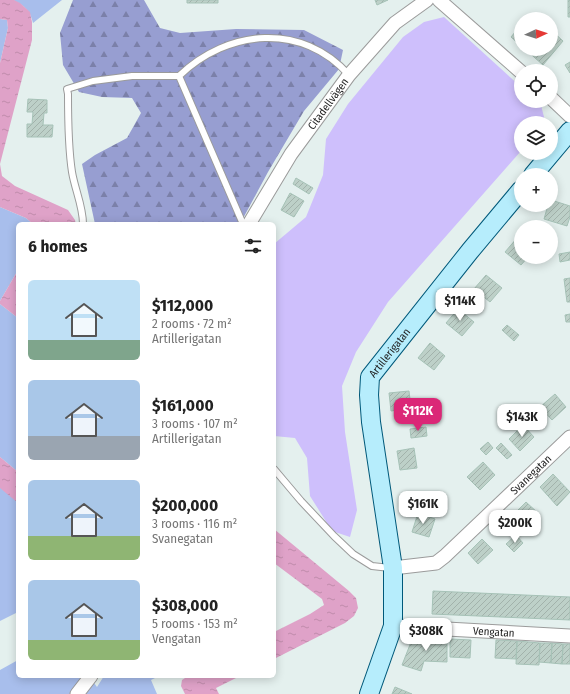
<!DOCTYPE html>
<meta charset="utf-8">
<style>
body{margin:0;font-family:"Fira Sans Condensed",sans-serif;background:#f6f6f6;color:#222;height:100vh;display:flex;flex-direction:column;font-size:15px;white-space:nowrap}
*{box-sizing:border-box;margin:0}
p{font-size:13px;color:#767676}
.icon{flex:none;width:22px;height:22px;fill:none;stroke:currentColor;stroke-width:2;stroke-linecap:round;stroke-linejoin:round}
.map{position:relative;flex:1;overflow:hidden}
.side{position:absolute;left:16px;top:222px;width:260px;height:456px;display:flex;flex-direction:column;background:#fff;border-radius:6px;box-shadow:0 2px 10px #0003}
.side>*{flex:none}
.needle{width:26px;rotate:87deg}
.controls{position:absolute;left:514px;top:12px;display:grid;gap:8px}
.controls a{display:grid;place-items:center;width:44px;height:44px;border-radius:50%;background:#fff;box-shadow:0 2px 10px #0003;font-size:20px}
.price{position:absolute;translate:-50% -34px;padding:0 9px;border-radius:8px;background:#fff;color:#222;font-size:13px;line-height:26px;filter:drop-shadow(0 1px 2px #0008)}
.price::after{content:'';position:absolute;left:50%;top:24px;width:12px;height:9px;margin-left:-6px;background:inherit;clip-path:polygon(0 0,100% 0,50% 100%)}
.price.selected{background:#db2777;color:#fff}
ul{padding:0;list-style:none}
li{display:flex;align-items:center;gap:12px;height:100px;padding:0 12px}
li span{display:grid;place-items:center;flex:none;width:112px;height:80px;border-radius:6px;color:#555}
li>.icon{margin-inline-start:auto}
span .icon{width:48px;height:48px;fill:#fffc;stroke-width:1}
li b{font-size:17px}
h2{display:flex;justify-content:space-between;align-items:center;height:48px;padding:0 12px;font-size:17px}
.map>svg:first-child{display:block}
.grass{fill:#a8beec}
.forest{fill:url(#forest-firs)}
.park{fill:#cebffc}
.water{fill:url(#water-ripples)}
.building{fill:url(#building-hatch);stroke:#a6c2b7}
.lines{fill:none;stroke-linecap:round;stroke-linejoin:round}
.lane-casing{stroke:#9b9b9b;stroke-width:8}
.street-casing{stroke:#9b9b9b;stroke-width:15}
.secondary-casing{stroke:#00597a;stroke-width:20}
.lane{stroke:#fff;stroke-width:6}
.street{stroke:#fff;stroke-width:13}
.secondary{stroke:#b6edfc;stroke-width:18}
.labels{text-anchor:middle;stroke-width:3.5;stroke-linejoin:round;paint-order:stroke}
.street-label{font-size:11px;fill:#1e1e1e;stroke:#fff}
</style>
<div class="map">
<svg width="570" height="694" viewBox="0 0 570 694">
<defs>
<pattern id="forest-firs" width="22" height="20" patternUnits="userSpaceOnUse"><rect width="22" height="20" fill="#979ed1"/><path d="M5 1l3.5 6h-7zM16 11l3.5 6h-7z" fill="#7b80a9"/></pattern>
<pattern id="water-ripples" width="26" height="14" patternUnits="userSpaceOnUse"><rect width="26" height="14" fill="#dfa2c8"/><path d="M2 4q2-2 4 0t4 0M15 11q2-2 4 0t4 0" fill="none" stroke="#bf8bab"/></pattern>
<pattern id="building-hatch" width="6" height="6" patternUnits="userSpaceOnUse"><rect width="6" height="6" fill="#bdd0c8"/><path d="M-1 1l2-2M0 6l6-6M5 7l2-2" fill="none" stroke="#a2b2ab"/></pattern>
</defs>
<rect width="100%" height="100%" fill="#e4f0ee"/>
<path class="grass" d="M13 0H62L33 23C30 10 25 6 13 0Z
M0 19 7 20 8 28 0 63Z
M0 207 26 218 33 224H18V270L0 301Z
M0 304 18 318V472L0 457Z
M0 487 18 502V612L0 621Z
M18 660V676H89L97 687 104 676H159L151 680 157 694H0V670Z"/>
<path class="forest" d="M73 0H144L160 28 180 33 236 29 304 30 343 50 339 69 304 111 268 172 240 224H95L82 164 95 155 127 138 141 113 132 98 102 97 79 92 63 65 60 33Z"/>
<path class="park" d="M444 17 521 87V101H537L541 105 545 121 543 123H521V151L388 302 356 352 342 386 345 432 357 510 350 537 332 531 310 496 307 458 295 438 274 436V244L306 217 323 175 326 139 348 104 403 37 424 22Z"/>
<path class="water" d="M0 0H14L20 3 30 12 32 22V40L0 164 2 176 15 186 68 210 75 220 76 224H33L26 218 0 207V63L8 28 7 20 0 19Z
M18 270V318L0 304V301Z
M0 457 18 472V503L0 488Z
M274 529 349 591 356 598 358 608 354 616 345 623 274 659V632L310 614 324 605 322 599 274 563Z
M188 676H240L216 688 219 694H185L181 686 182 680Z"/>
<path class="building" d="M187 0H218V3H187Z
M375 0H388L377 5Z
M568 0H570V17H568Z
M531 13 538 19H526Z
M521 25V46L511 37Z
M551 30 563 41 543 65 525 49H551Z
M570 62V73L565 65Z
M28 99 47 100V113H44L43 125H53L52 137H27V124H32L33 112H27Z
M296 178 313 188 309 194 293 184Z
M290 193 304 201 294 217 281 210Z
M551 200 570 206V217L567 226 544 219 548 205H551Z
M517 238 521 242V257H528L521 265 505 252Z
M570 252V260L560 262 559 254Z
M486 275 502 288 490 302 474 289Z
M570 278V302H567L564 279Z
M458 309 474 322 462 336 446 323Z
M570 314V322H566L565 315Z
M507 325 519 335 514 341 502 330Z
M430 343 445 356 434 370 418 358Z
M409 391 411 408 391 411 389 393Z
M555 394 566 407 552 420 540 407Z
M523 425 534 437 520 451 509 439Z
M426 427 427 436 411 438 410 429Z
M488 442 493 448 486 455 480 449Z
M501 443 512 455 507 459 496 448Z
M414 448 417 468 400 470 397 451Z
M483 462 495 475 480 490 467 477Z
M553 474 570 492 557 506 540 487Z
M526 502 538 513 525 526 514 514Z
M418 513 435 519 429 537 412 532Z
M516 535 523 543 514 552 506 544Z
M482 539 493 550 478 564 468 553Z
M433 591 570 597V620L432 614Z
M413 637 447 639V662L424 661 421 671 402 665Z
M450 639 471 640 470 658 450 657Z
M496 640 517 641 516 659 495 658Z
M517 641 540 643 539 665 516 664Z
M540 643H552L551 663 539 662Z
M552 643 563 644 562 664 551 663Z
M563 644H570V664H562Z
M395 687 412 694H392Z"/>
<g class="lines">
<defs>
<path id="lane" d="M83 224C83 206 75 190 72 172 68 146 68 120 68 94L67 89 93 81 132 76H179
M243 224 179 76C228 29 302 22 349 75
M274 469 301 501 334 536 353 554 372 566 390 568"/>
<g id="street">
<path d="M439 0 521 72"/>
<path d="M551 98 570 116"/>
<path id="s1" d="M249 224 291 154 349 75 395 23 427 0"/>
<path id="s2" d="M393 568 436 563 445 556 570 437"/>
<path id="s3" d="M393 626 570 636"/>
<path d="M77 694 91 676"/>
</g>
<g id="secondary">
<path d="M533 175 570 131"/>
<path id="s4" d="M369 694 393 626V568L371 422 369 395 370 377 470 251 521 190"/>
</g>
</defs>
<use href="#lane" class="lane-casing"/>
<use href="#street" class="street-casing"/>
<use href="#secondary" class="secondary-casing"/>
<use href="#lane" class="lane"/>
<use href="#street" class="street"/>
<use href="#secondary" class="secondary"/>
</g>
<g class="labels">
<g class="street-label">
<text dy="4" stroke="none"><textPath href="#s1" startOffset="144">Citadellvägen</textPath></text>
<text dy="4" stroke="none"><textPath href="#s4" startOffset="354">Artillerigatan</textPath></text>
<text dy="4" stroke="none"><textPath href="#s2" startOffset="173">Svanegatan</textPath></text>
<text dy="4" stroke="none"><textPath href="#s3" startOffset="101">Vengatan</textPath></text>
</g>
</g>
</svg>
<div class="controls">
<a><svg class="needle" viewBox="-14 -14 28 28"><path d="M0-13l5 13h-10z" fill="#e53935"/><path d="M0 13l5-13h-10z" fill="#767676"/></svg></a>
<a><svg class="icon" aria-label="locate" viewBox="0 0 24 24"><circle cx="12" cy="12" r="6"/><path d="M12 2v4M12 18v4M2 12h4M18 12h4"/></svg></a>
<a><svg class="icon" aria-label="layers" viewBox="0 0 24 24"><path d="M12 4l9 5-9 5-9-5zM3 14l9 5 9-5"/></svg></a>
<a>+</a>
<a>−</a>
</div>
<b class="price" style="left:460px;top:322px">$114K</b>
<b class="price selected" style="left:418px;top:432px">$112K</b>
<b class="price" style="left:522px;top:438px">$143K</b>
<b class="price" style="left:423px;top:525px">$161K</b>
<b class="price" style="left:515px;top:544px">$200K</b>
<b class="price" style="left:426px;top:652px">$308K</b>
<section class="side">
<h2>6 homes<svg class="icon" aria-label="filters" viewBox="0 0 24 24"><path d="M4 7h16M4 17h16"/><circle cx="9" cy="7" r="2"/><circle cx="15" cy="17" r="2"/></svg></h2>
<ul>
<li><span style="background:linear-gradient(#bfe0f5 75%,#7fa58c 0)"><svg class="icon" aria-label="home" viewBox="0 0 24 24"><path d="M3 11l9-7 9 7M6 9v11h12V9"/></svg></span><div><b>$112,000</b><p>2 rooms · 72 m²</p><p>Artillerigatan</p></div></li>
<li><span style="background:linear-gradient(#a9c7e8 70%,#9aa5b1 0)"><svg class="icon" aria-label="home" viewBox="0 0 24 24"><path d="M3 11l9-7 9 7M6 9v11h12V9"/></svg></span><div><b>$161,000</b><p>3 rooms · 107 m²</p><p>Artillerigatan</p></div></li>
<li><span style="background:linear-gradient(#a9c7e8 70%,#8fb573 0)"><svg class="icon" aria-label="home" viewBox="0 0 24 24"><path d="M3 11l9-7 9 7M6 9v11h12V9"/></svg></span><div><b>$200,000</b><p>3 rooms · 116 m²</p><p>Svanegatan</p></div></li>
<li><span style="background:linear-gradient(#a9c7e8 75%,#8fb573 0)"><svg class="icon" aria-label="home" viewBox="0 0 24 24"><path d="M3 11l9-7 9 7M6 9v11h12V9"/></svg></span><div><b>$308,000</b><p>5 rooms · 153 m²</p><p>Vengatan</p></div></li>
</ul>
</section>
</div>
